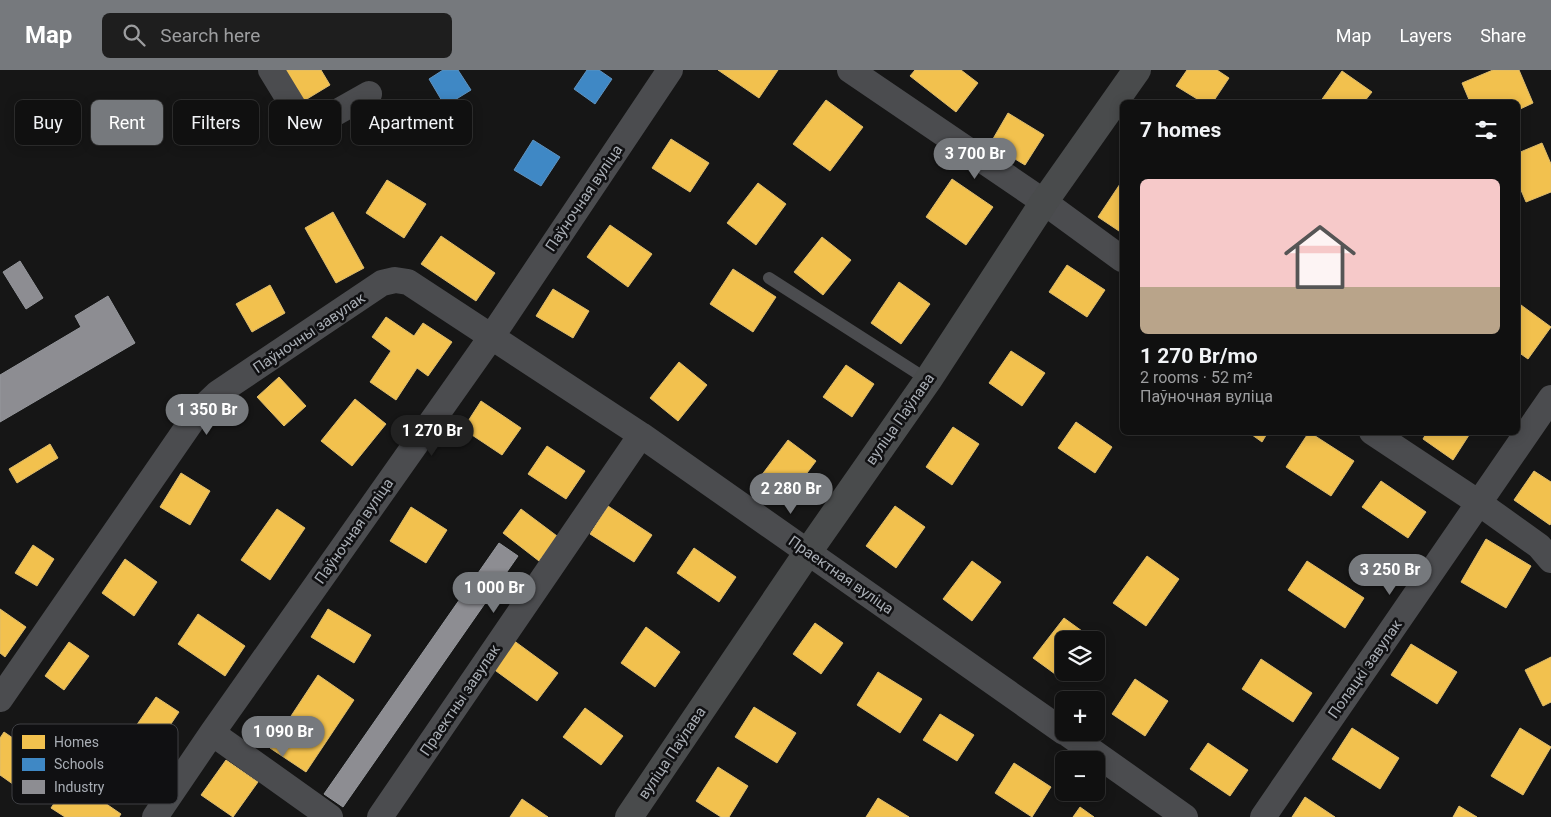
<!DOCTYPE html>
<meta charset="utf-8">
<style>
body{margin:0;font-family:Roboto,sans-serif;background:#1e1e1e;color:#f1f3f6;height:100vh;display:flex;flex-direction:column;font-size:19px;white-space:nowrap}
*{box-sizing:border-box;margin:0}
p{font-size:16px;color:#9c9d9f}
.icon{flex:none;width:28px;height:28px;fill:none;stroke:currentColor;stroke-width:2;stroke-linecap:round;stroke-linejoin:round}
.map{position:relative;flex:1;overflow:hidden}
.side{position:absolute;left:1120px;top:30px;width:400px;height:335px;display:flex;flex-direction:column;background:#101010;border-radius:8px;box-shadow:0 2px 12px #0003,0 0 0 1px #303030}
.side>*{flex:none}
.banner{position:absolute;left:15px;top:30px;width:475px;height:45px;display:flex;gap:10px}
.tools{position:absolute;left:1055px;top:561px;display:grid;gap:10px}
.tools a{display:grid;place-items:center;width:50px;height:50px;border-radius:8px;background:#101010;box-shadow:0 2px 12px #0003,0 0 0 1px #303030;font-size:25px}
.price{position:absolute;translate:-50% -42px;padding:0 11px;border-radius:18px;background:#76797d;color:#fff;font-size:16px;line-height:32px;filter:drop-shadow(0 1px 2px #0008)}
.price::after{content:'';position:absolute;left:50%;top:30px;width:15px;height:11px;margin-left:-8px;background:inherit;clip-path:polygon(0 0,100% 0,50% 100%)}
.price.selected{background:#222;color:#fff}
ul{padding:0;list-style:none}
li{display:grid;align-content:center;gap:10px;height:265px;padding:0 20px}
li+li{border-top:1px solid #303030}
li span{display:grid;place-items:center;height:155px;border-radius:8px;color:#555}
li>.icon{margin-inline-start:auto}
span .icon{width:90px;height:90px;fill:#fffc;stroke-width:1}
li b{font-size:21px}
h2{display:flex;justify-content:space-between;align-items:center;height:60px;padding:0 20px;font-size:21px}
.chip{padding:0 18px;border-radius:8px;background:#101010;box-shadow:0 2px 12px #0003,0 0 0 1px #303030;font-size:18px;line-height:45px}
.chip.selected{background:#76797d;color:#fff}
header{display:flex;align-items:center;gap:30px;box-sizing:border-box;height:70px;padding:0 25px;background:#76797d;color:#fff}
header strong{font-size:24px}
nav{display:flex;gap:28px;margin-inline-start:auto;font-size:18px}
.search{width:350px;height:45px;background:#1e1e1e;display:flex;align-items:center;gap:12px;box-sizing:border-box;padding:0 18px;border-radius:8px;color:#9c9d9f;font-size:19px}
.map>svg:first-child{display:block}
.homes{fill:#f2c14e;stroke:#dcbb6d}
.schools{fill:#3f88c5;stroke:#5f93c0}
.industry{fill:#8d8d92;stroke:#95979c}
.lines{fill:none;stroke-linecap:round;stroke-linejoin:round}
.lane{stroke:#4b4c4f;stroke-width:12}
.street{stroke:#4b4c4f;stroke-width:26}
.secondary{stroke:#494b4c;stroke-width:28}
.labels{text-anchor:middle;stroke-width:5;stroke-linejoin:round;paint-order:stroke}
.street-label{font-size:15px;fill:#a9aeb5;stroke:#101012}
.key{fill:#101012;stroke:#3e3f43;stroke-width:1}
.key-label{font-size:14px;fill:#a9aeb5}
</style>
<header>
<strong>Map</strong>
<div class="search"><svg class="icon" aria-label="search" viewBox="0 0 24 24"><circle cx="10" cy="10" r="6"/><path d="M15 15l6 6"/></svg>Search here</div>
<nav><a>Map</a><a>Layers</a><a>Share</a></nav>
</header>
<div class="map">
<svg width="1551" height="747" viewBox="0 0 1551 747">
<rect width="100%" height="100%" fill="#161616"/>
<path class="homes" d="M282 0H321L330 15 302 32Z
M718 0H778L759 28Z
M915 0H961L978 13 956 42 910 6Z
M1187 0H1217L1229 8 1213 32H1202L1176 16Z
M1493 0H1519L1533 33 1518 40V32H1470L1462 13Z
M1342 1 1372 22 1364 32H1320Z
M826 30 863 57 830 101 793 74Z
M1008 43 1044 65 1025 95 990 74Z
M671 69 709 93 690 122 652 98Z
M1542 73 1551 94V122L1526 132 1518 113V83Z
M952 109 993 137 966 175 926 147Z
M387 110 426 134 404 168 366 143Z
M1122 111V163L1098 147Z
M758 113 786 134 756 175 727 153Z
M333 142 364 198 336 213 305 158Z
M610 155 652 184 628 217 587 187Z
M441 166 495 203 476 231 421 194Z
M822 167 851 190 823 225 794 202Z
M1067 195 1105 220 1087 247 1049 222Z
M733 199 776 227 753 262 710 234Z
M899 212 930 234 901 274 871 253Z
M270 215 285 243 252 262 236 234Z
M553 219 589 241 573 268 536 246Z
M1521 235 1551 257 1528 289 1518 282V240Z
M386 247 414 266 423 253 452 272 428 306 417 298 396 330 370 312 391 281 372 267Z
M1011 281 1045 303 1022 336 989 313Z
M679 292 707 315 678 351 650 328Z
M846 295 874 314 852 347 823 327Z
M279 307 306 336 284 356 257 327Z
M355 329 386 354 352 396 321 371Z
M481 331 521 358 502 385 463 359Z
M1076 352 1112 377 1095 403 1058 378Z
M953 357 979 374 952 415 926 397Z
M1248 362H1268L1262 372Z
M1309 362 1354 391 1331 426 1286 397Z
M1427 362H1471L1453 390 1423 369Z
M788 370 816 391 789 427 761 406Z
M50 374 58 388 17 413 9 399Z
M547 376 585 401 566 429 528 404Z
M1534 401 1551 412V453L1550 455 1514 430Z
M181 403 210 421 190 455 160 437Z
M1381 411 1426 442 1408 468 1362 437Z
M608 436 652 465 634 492 590 464Z
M895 436 925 457 896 498 866 476Z
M411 437 447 460 426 493 390 471Z
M277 439 305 458 270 510 241 490Z
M521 439 557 466 539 491 503 463Z
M1486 469 1531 496 1506 538 1461 512Z
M33 475 54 489 37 516 15 503Z
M694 478 736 507 719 532 677 503Z
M1147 486 1179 509 1146 556 1113 533Z
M125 489 157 512 134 546 102 523Z
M972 491 1001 512 972 551 943 529Z
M1307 491 1364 528 1345 558 1288 520Z
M0 539 26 557 5 587 0 583Z
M328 539 371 565 354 593 311 567Z
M198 544 245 576 225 606 178 574Z
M1064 548 1093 569 1064 570V602H1067L1062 609 1033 588Z
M815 553 843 573 821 604 793 584Z
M646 557 680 582 655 617 621 593Z
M513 570 558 603 537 631 492 598Z
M69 572 89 586 64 620 45 606Z
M1411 574 1457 602 1437 634 1391 605Z
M1551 587V632L1543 636 1525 600Z
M1261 589 1312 623 1293 652 1242 619Z
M878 602 922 629 900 663 857 635Z
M318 605 354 630 306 702 270 678Z
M1135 609 1168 631 1145 666 1112 644Z
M156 627 179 642 150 685 127 669Z
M754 637 796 663 777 693 735 667Z
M585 638 623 666 601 695 563 667Z
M940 644 974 665 957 691 923 670Z
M1352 658 1399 688 1380 719 1332 689Z
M1520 658 1551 677 1523 725 1491 706Z
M4 662 38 685 17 717 0 705V668Z
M1208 673 1248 700 1230 726 1190 699Z
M226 690 258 712 233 747 201 725Z
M1014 693 1051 717 1032 747 995 723Z
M718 697 748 716 729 747H721L696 731Z
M70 709 121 744 119 747H65L51 738Z
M1305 727 1335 747H1292Z
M878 728 909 747H866Z
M522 729 548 747H510Z
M1459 736 1477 747H1453Z
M1080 737 1094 747H1073Z"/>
<path class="schools" d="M443 0H458L471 20 445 36 429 9Z
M587 0H599L612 9 595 34 574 19Z
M533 70 560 87 541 116 514 100Z"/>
<path class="industry" d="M20 191 43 228 26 239 3 202Z
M108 226 135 273 0 352V305L81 257 75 246Z
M499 473 518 486 343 737 324 724Z"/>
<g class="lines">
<path class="lane" d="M769 208 928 310"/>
<path class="street" d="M271 0 307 59 369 24
M850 0 1044 132 1122 189
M1372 362 1479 433 1539 476 1551 490
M0 629 198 342 218 323 382 213 395 210 408 212 641 365 1064 662
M1065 662 1185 747
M212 663 330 747
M155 747 212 663 492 266 670 0
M380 747 641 365
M1263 747 1551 328"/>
<path class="secondary" d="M629 747 808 482 928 310 1044 132 1137 0"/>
</g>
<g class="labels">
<g class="street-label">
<text transform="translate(584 128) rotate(-56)" y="5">Паўночная вуліца</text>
<text transform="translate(309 263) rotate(-34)" y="5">Паўночны завулак</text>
<text transform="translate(900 349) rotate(-55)" y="5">вуліца Паўлава</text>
<text transform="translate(354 461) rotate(-55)" y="5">Паўночная вуліца</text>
<text transform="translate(841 505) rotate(35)" y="5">Праектная вуліца</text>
<text transform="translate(1365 599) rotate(-55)" y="5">Полацкі завулак</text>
<text transform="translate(460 630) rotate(-56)" y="5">Праектны завулак</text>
<text transform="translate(672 683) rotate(-56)" y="5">вуліца Паўлава</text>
</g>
</g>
<rect x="12" y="654" width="166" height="80" rx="8" class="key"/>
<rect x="22" y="665" width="23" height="14" fill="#f2c14e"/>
<rect x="22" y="688" width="23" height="13" fill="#3f88c5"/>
<rect x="22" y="710" width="23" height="14" fill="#8d8d92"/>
<g class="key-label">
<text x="54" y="677">Homes</text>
<text x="54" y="699">Schools</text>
<text x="54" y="722">Industry</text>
</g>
</svg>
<div class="tools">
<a><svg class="icon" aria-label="layers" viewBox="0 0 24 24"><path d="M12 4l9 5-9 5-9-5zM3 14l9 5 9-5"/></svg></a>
<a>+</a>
<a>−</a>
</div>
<b class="price" style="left:975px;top:110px">3 700 Br</b>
<b class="price" style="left:207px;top:366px">1 350 Br</b>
<b class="price selected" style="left:432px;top:387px">1 270 Br</b>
<b class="price" style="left:791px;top:445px">2 280 Br</b>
<b class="price" style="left:1390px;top:526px">3 250 Br</b>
<b class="price" style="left:494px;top:544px">1 000 Br</b>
<b class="price" style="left:283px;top:688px">1 090 Br</b>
<div class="banner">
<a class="chip">Buy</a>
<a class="chip selected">Rent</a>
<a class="chip">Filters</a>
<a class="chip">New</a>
<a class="chip">Apartment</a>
</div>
<section class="side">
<h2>7 homes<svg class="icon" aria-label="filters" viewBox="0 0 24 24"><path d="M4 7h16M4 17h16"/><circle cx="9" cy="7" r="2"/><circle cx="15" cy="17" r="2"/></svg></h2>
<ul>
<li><span style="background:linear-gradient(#f6c9c9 70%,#b9a48a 0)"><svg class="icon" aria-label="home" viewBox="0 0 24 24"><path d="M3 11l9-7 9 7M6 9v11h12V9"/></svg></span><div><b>1 270 Br/mo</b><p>2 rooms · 52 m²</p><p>Паўночная вуліца</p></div></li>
</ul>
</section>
</div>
